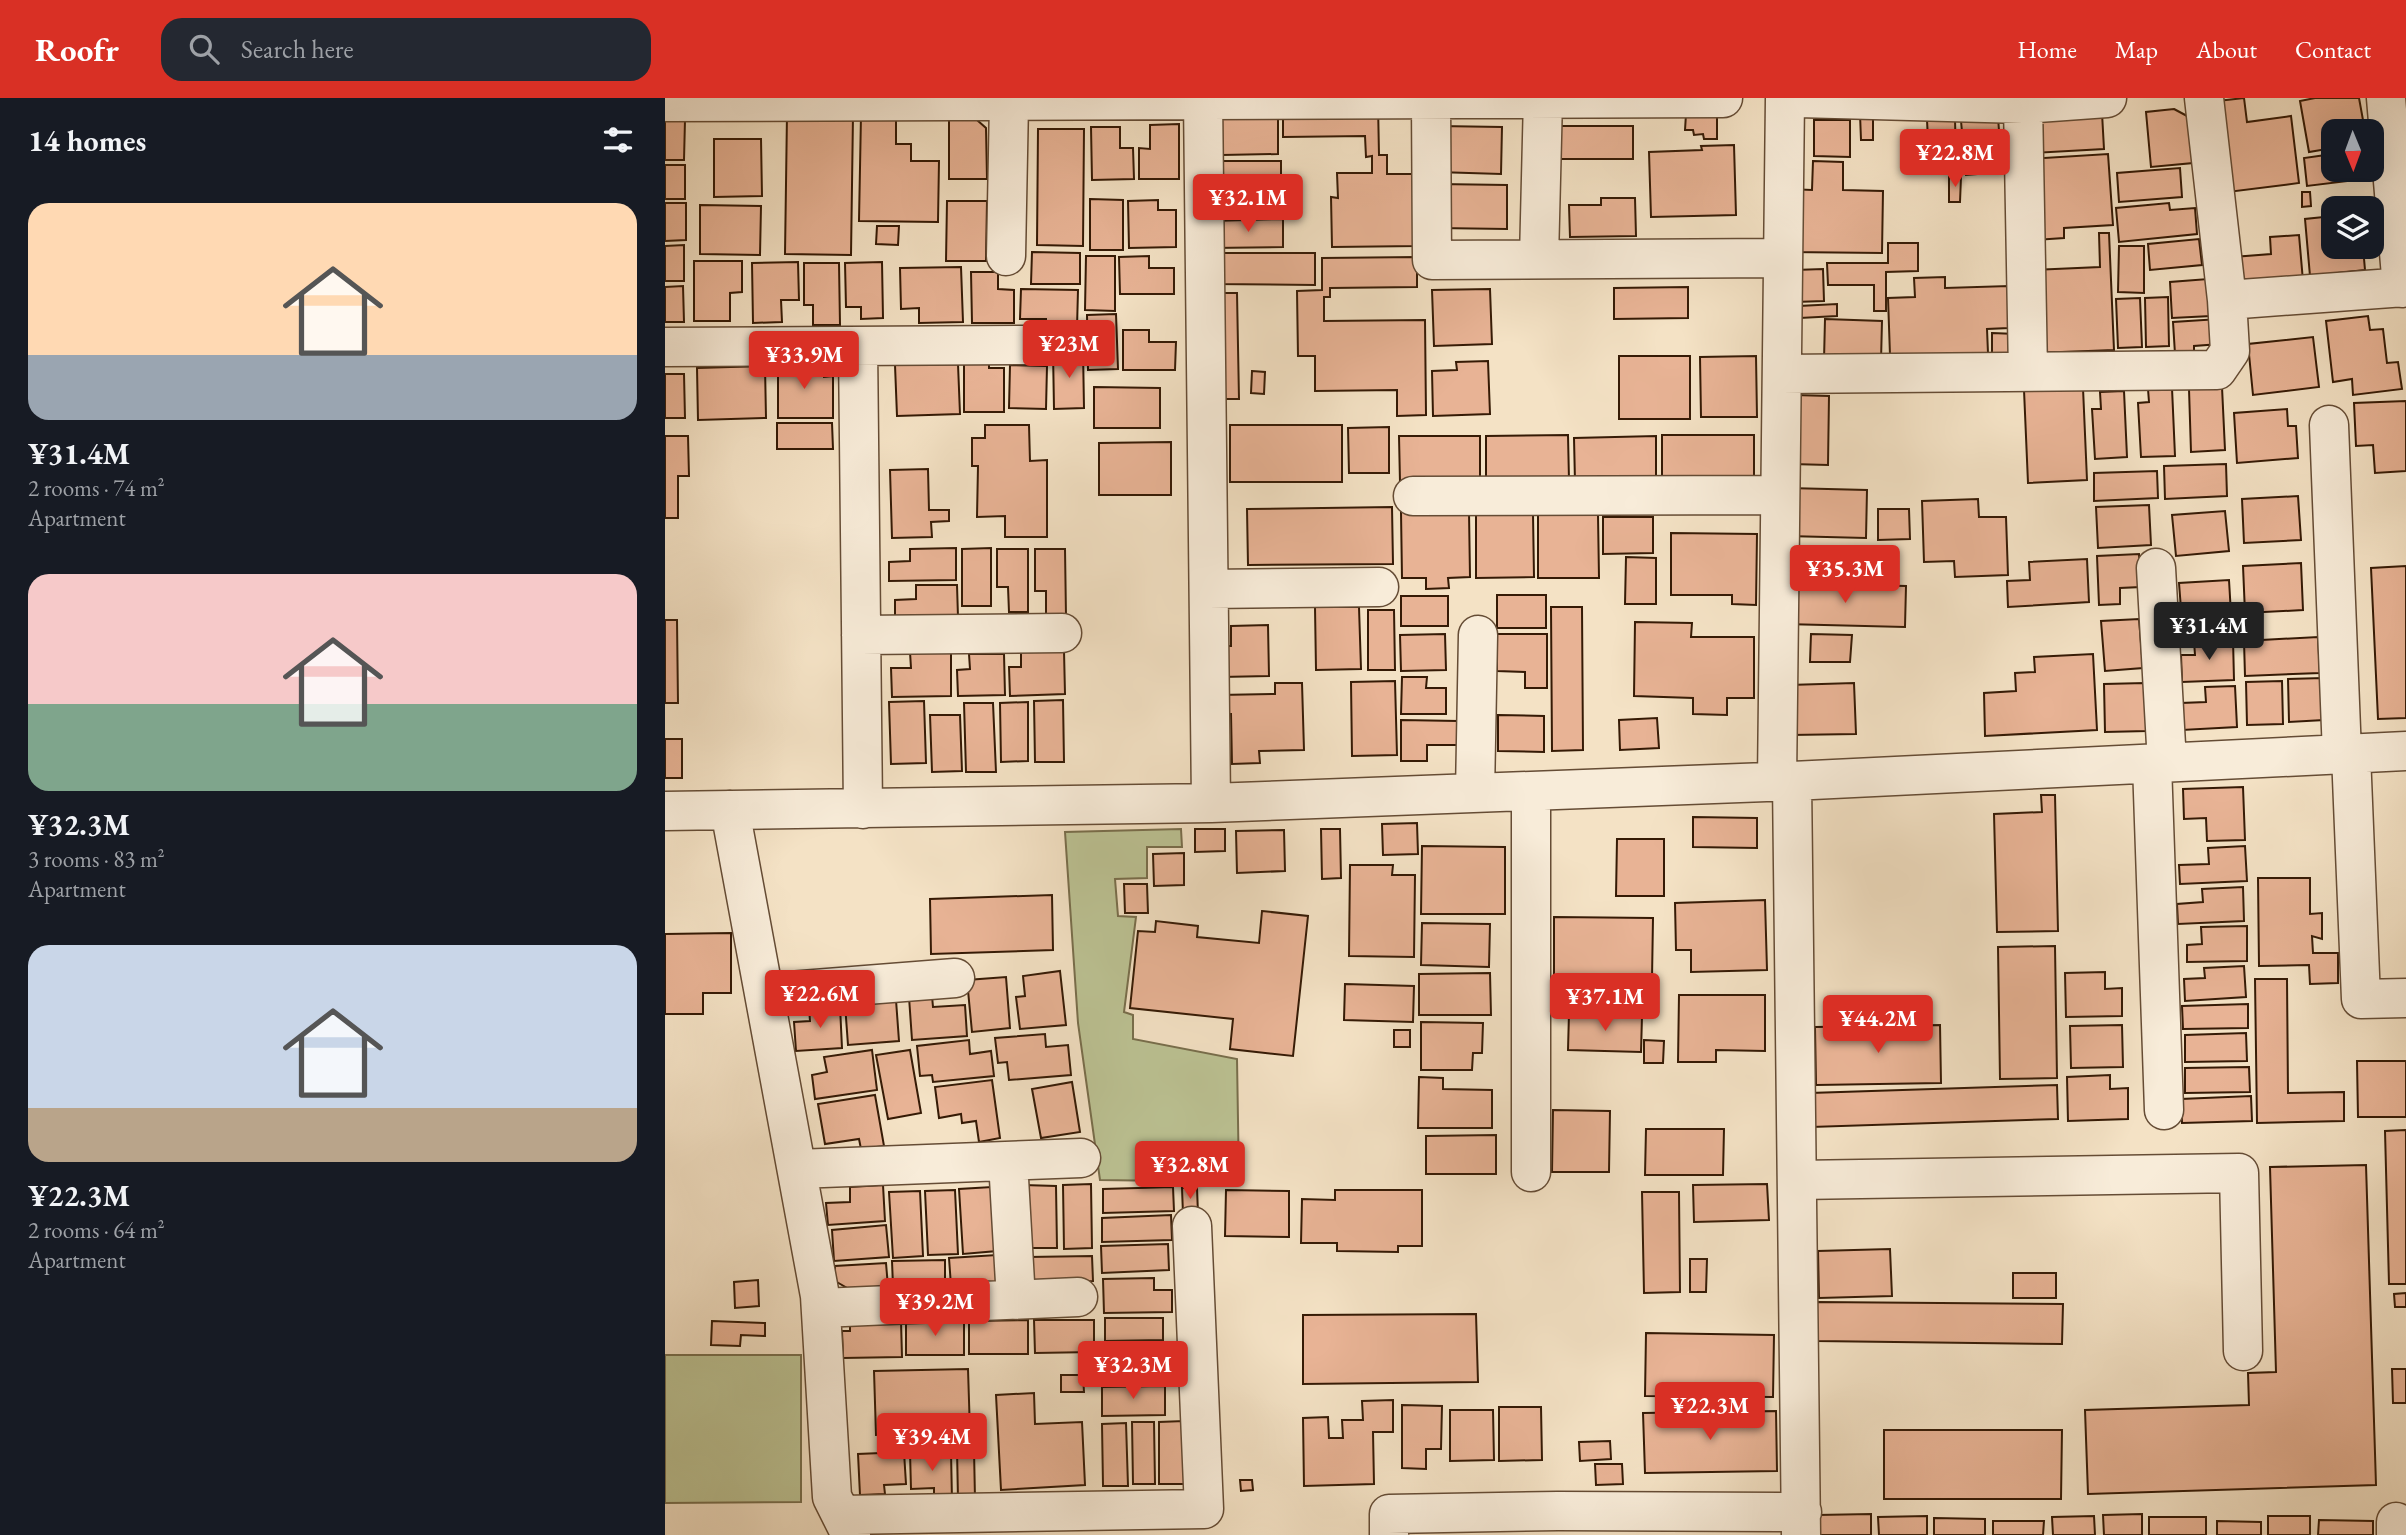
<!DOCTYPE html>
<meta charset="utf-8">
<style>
body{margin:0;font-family:"EB Garamond",serif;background:#242831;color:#f1f3f6;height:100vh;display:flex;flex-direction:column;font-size:26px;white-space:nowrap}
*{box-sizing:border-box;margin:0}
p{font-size:23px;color:#9ea1a6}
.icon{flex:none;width:38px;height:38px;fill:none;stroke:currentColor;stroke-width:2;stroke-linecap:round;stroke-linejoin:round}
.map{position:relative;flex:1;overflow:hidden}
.details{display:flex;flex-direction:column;background:#171b24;width:665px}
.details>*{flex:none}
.needle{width:46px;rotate:179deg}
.controls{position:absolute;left:1656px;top:21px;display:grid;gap:14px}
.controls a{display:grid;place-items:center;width:63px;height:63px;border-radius:14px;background:#171b24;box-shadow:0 7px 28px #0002;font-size:35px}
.price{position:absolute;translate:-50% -60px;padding:0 16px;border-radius:7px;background:#d93025;color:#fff;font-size:23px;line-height:46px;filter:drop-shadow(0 2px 4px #0008)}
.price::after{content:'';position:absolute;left:50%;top:42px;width:21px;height:16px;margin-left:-10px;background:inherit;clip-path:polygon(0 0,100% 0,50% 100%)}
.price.active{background:#222;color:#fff}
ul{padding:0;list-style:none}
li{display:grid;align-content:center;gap:14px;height:371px;padding:0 28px}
li span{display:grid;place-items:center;height:217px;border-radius:21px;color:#555}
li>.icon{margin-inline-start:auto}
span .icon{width:126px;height:126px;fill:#fffc;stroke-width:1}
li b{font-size:30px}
h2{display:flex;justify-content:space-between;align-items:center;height:84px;padding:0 28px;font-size:30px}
header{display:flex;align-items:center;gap:42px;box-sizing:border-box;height:98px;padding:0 35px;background:#d93025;color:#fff}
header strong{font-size:33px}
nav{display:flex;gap:38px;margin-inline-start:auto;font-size:24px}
.search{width:490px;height:63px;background:#242831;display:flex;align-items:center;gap:18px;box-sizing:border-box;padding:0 24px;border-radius:21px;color:#9ea1a6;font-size:26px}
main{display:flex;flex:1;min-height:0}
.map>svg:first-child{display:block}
.green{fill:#bcc394;stroke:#786e4c;stroke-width:2}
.building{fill:#e8b395;stroke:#351a05;stroke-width:2}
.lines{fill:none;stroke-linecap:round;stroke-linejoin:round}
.minor-casing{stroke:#654c35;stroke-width:41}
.minor{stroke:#f8ecd9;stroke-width:38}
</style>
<header>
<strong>Roofr</strong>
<div class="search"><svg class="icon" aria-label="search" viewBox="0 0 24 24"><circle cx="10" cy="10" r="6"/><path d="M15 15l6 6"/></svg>Search here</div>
<nav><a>Home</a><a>Map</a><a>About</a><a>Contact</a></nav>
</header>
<main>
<section class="details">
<h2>14 homes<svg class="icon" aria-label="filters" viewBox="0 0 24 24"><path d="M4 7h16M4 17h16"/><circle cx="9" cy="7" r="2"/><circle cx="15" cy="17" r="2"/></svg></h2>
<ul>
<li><span style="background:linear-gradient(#ffd9b3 70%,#9aa5b1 0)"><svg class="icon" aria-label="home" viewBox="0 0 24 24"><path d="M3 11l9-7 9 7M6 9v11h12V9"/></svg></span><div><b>¥31.4M</b><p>2 rooms · 74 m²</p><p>Apartment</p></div></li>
<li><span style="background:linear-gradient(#f6c9c9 60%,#7fa58c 0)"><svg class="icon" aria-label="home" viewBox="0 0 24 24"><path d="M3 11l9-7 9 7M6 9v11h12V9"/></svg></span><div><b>¥32.3M</b><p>3 rooms · 83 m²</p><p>Apartment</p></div></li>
<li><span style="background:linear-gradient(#c9d6e8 75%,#b9a48a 0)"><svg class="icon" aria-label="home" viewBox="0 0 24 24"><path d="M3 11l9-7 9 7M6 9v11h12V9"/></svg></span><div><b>¥22.3M</b><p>2 rooms · 64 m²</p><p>Apartment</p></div></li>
</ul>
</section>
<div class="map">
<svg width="1741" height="1437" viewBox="0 0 1741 1437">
<rect width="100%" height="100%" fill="#f4e2c5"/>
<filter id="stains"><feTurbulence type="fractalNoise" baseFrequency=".00286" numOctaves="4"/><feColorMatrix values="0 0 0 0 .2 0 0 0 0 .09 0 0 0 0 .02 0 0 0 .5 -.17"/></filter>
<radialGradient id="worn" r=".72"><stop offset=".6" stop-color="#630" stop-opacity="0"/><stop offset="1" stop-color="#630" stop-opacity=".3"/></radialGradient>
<path class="green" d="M516 731 517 749H482V780L450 781 453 818 471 819 459 914 468 917V941L572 961 574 1084 435 1082 413 925 400 734Z
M0 1257H136V1404L0 1405Z"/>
<path class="building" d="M1579 0 1582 24 1626 18 1634 85 1555 95 1544 4Z
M1650 0H1694L1700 33H1668V50L1644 54 1635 3Z
M713 6 714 57H722V76H752L753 148 667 149 666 99 673 100 672 75H707V58L701 59 700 38 618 39V7Z
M1509 11 1524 19 1528 65 1486 69 1481 14Z
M556 15H613V56L557 57Z
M1437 15 1439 51 1368 55 1374 19Z
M122 16 188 17 186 157 120 156Z
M1021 16H1052V41H1039L1038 36 1029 37 1028 32H1020Z
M1195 16H1208V42H1196Z
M196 17H231V46H246V63H274L273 124 194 123Z
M1333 19 1337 74 1301 77 1296 23Z
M1290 21 1291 62H1264L1262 22Z
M0 22H20L19 62H0Z
M284 22H312L321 30 322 81H284Z
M1149 22H1185V59L1149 58Z
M514 26V81H474V50L485 51V27Z
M774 28 837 29 836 76 772 74Z
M886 28H968V61H886Z
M426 29H455V50H468L469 81 427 82Z
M373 31H419L418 148 372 147Z
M49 41H96L97 98 49 99Z
M1069 47 1071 117 986 119 984 54 1037 52 1036 48Z
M1443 56 1448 127 1399 130V140L1370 142 1365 61Z
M1668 56V72H1706V68L1708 80 1642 88 1639 60Z
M551 63H616V111H551Z
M1148 63 1178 64V92L1218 93 1217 155 1123 154 1124 91 1147 92Z
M0 67H20V101H0Z
M1515 70 1517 99 1454 104 1452 75Z
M1284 79H1296L1295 104H1284Z
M773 86 842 87V131L772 130Z
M1637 94H1645L1646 108 1637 109Z
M936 100H970L971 138 905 139 904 107H936Z
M425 101 458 102V152H425Z
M493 102V112H511V149L464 150 463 103Z
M282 103H322L321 163H281Z
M0 105H21V142L0 143Z
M1504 105 1505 112 1530 110 1532 136 1454 144 1451 110Z
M35 107 96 108 95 157 35 156Z
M1668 118V149H1698L1700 172 1645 178 1640 121Z
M618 121V149L547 150V123Z
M212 128H234L233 147 211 146Z
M1434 135H1444L1449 252 1371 255 1367 172 1435 169Z
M1634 137 1638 183 1570 189 1568 159 1606 156 1605 139Z
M1534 141 1537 167 1485 172 1483 146Z
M1223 145H1253V173L1221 174V213H1209V187H1163L1162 165H1223Z
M19 147V183H0V148Z
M1454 148H1479V195L1453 194Z
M367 154 415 155V186H366Z
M548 155H650V187L548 186Z
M421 158H450V213L420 212Z
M484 158V170H509V196H455L454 159Z
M752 159V189L665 190V199H659V223L760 222 761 317 732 318V292L650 293V258H633L632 193 657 192V160Z
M29 163H77V194L65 195V223H29Z
M133 164 134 202H116L117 224 88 225 87 165Z
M217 164 218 220 196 221V209H181L180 165Z
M139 165H174L175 227H148V207H139Z
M296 169 298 224 254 225V210L236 211 235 170Z
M1158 171 1159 203 1130 204V172Z
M306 174H333V191L349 192V225H307Z
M1280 179V190L1344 188V230L1322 231 1323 255 1225 257 1223 200 1250 199 1249 180Z
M1543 181 1546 218 1507 220 1505 184Z
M18 188 19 224H0V189Z
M1023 189V220L949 221V190Z
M356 191 413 192 412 230 381 229V221H355Z
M825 191 827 246 769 248 767 192Z
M546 195H572L574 301H547Z
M1503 199 1504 248 1481 249 1480 200Z
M1475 200 1477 249 1453 250 1451 201Z
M1172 206V218L1135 220 1134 208Z
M451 216 453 271 423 272 422 217Z
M1703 218 1705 232 1718 231 1722 265 1733 264 1737 291 1688 297 1687 281 1668 284 1661 223Z
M1160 221 1217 223 1216 263 1159 262Z
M1554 221 1555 246 1529 248V255L1510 256 1508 224Z
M458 232H484V244H511L510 272H458Z
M1327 235 1351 236V266H1327Z
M1648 239 1654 289 1588 297 1583 246Z
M418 252 419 310 389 311 388 253Z
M954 258H1025V321H954Z
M1091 258 1092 319H1036L1035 259Z
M823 263 825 316 768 318 767 273 792 272 791 264Z
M113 264H158L159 279 168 278V320H113Z
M299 264H324V270H339V314H299Z
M293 266 295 316 232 318 230 267Z
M345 267 382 268 381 311 344 310Z
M100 268 101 320 33 322 32 270Z
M587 273 600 274 599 296 586 295Z
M0 276H19L20 320H0Z
M429 289 495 290V330H429Z
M1557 289 1560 352 1526 354 1524 291Z
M1418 290 1422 382 1363 385 1359 292Z
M1507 290 1510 358 1476 359 1473 305 1484 304 1483 291Z
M1459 293 1462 359 1430 361 1427 311H1436L1435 294Z
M1129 297 1164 298 1163 367 1127 366Z
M1741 303V373L1710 375 1708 347 1691 348 1689 305Z
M1622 311 1623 328H1631L1633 360 1572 365 1569 315Z
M112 325H167L168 351H112Z
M320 327H364L365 363 382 362V439H340V418L312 419 313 368H307V340H320Z
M565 327H677V384H565Z
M724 329V375H684L683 330Z
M903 337 904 382 821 383V338Z
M997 337H1089V380L997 381Z
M0 338H23L24 378H13V420H0Z
M734 338H815V384H735Z
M991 338V383L910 384 909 340Z
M506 344V397H434V345Z
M1561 366 1562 398 1500 401 1499 368Z
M263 371 264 412H284V423L266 424 267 439 227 440 225 372Z
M1492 373 1493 400 1429 403V375Z
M1123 390 1202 392 1201 440 1122 438Z
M1633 398 1636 442 1579 445 1577 401Z
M1313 401 1314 419H1341L1343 477 1290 479 1289 463 1259 464 1257 403Z
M1484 407 1486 447 1433 450 1431 409Z
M727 409 728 466 583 467 582 411Z
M1213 411H1244L1245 441 1213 442Z
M804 413 805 479 783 480 784 490 761 491V480H737L736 414Z
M1560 413 1564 453 1511 458 1507 417Z
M868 416 869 479 811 480V417Z
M873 416 933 417 934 480H873Z
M938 419H988V455L938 456Z
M1006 435 1092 436 1091 507 1067 506V497H1006Z
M291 450V482L224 483V464L245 463V451Z
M326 450V508H297V451Z
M332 451H363V514H344L343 489H332Z
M370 451H400L401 518H381V493H370Z
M1474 456 1476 489 1455 490V506L1434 507 1432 458Z
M961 459 991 460V506H960Z
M1422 461 1424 504 1343 509 1342 483 1365 482 1364 464Z
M1636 465 1638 512 1580 515 1578 468Z
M1741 468V620L1713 621 1706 470Z
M1564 482 1567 533 1542 535 1541 509 1516 511 1514 485Z
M1120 485 1241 488 1240 529 1119 526Z
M251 487H292L293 519 230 521V502L251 501Z
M832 497H881V530H832Z
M736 498H783V528H736Z
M650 509H694L696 571 651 572Z
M886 509H917L918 652 887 653Z
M703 512H729L730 572H703Z
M1474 521 1478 570 1440 573 1436 523Z
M0 522H12L13 605H0Z
M970 524 1027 525 1026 539H1089V600H1062V617L1028 616V600L969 598Z
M603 527 604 578 556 579V548H566V528Z
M780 536 781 572 736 573 735 537Z
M832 536H882V590H860V574L832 573Z
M1146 536 1187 537 1185 564H1145Z
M1653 539 1655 575 1580 578 1579 543Z
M1568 541 1569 582 1517 584 1516 557H1530L1529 543Z
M399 553 400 596 345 598 344 569H356V554Z
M245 554H286V598L227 599 226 570H246Z
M304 556H339L340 597 293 598 292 572 305 571Z
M1428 556 1432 632 1320 638 1319 595 1351 593 1350 575 1370 574 1369 559Z
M737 579H762L761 590H781V616H736Z
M1658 580 1659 622 1624 624 1623 581Z
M730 583 732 657 687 658 686 584Z
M1617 583 1618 626 1582 627 1581 584Z
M610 585H637L639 652 594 653 595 665 567 666 566 616H554V597L610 596Z
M1189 585 1191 636 1125 637 1124 587Z
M1480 585 1482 633 1440 634 1439 586Z
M1570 588 1572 629 1517 632 1516 605 1541 604 1540 589Z
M398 602 399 664H370L369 603Z
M259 603 261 665 226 666 224 604Z
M363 604V663L336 664 335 605Z
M299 605H328L331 674H301Z
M265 617H295L297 673 267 674Z
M833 617 879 618V654L833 653Z
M992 620 994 650 955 652 954 622Z
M736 622 793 623 792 647H762V663H736Z
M0 641H17V680H0Z
M1578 689 1580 742 1542 743 1541 720 1519 721 1518 691Z
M1376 697H1390L1393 833 1332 834 1329 716 1377 714Z
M1028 719 1092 720V750L1028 749Z
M752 725 753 756 718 757 717 726Z
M530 731H560V753L530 754Z
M656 731H675L676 780 657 781Z
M619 732 620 773 572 775 571 733Z
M952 741H999V798H951Z
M757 748 840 749V816H756Z
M1580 748 1582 783 1515 786 1514 767 1544 766 1543 750Z
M519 755V787L489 788 488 756Z
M685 767H728L727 777H750L749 859 684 858Z
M1593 780H1645V816L1657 815V841L1647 838 1648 855H1673V885L1645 886 1644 867 1594 868Z
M459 786H482L483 815H460Z
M1578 789 1579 823 1513 826 1512 806 1538 804 1537 791Z
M387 797 388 852 266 856 265 801Z
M1100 802 1102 872 1026 874V852H1011L1010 805Z
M597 813 643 818 628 958 565 951 568 921 465 910 473 833 490 834 491 823 533 828 532 839 594 845Z
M889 819 988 820 987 881 889 880Z
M757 825 825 826 824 869 756 867Z
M1582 828V863L1522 864V847L1537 846 1536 829Z
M66 835V895H38V916H0V836Z
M1390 848 1392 980 1335 981 1333 849Z
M1579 868 1581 899 1520 903 1519 881 1540 880 1539 870Z
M395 873 401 927 355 931 351 899 360 898 358 878Z
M1440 874V891L1457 890V918L1401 919 1400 875Z
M825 875 826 917H754V876Z
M341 879 345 930 307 934 302 882Z
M1590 881H1622L1623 995 1679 994V1023L1592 1025Z
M680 886 749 888 748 924 679 922Z
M1014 897H1100V953L1051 952V964H1013Z
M267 898 268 909 300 907 302 938 247 942 244 899Z
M231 902 234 943 183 947 180 906Z
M1583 906V930L1518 931 1517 908Z
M175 908 177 950 131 953 129 924 145 923 144 910Z
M904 915 977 918 976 954 903 952Z
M756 924 818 925 817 955H808L807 972H756Z
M1275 927 1276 985 1151 987 1150 929Z
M1457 927 1458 969 1406 970 1405 928Z
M729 932H745V949H729Z
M1581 935 1582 963 1520 964V937Z
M380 936 381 949 403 947 406 977 344 982 342 964 333 965 330 940Z
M304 942 305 956 326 953 329 978 268 984 267 977 255 978 252 948Z
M979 942 999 943 998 965H979Z
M207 952 212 992 150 1001 147 977 162 974 159 959Z
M245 952 256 1015 223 1021 211 957Z
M1692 963H1741V1019H1693Z
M1584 969 1585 994 1520 995V970Z
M1445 977V991L1463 990V1021L1403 1023 1402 979Z
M754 979 778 980V991L827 992V1030H753Z
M327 982 335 1040 314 1044 311 1023 297 1025 296 1016 274 1020 270 989Z
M407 984 415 1034 376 1040 367 991Z
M1392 987 1393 1021 1146 1029 1145 995Z
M210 997 219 1048 196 1051 194 1041 160 1046 153 1006Z
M1586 998 1587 1023 1517 1025 1516 1001Z
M888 1012 945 1013 944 1074H887Z
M981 1031H1059L1058 1077H980Z
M1741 1032V1186H1724L1720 1033Z
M831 1037V1076H761V1038Z
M1701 1067 1711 1387 1423 1396 1420 1312 1584 1307 1583 1275 1611 1274 1605 1069Z
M426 1086 427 1150 399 1151 398 1087Z
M1102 1086 1104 1122 1029 1124 1028 1087Z
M218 1087 220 1123 163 1127 161 1105 185 1104V1089Z
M358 1087 391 1088 392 1150H360Z
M327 1089 332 1153 298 1156 294 1091Z
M508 1089 509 1113 438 1115V1091Z
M517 1090H532L533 1116H518Z
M290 1092 293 1156 263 1157 260 1093Z
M561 1092 624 1093V1139L560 1138Z
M670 1092H757V1148H733V1154L672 1153V1145H636L637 1101 670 1102Z
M255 1093 258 1158 228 1160 224 1094Z
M977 1094H1014L1015 1194 979 1195Z
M506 1117 507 1142 437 1144V1120Z
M221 1127 224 1159 169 1163 167 1132Z
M503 1146 504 1172 437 1175 436 1148Z
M1225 1151 1227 1198 1154 1200 1153 1153Z
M332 1157 333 1185 286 1188 284 1160Z
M427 1158 428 1183 363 1185V1159Z
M1025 1161H1042L1041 1194H1025Z
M280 1162V1186L228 1188 227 1163Z
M221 1165 223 1189 184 1191 170 1183V1168Z
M1348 1175H1391V1200H1348Z
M489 1180V1192H507V1214L439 1215 438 1181Z
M93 1182 94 1208 70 1210 69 1184Z
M1741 1195V1209H1730L1729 1196Z
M1151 1204 1398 1206 1397 1246 1151 1243Z
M811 1216 813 1284 638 1286V1217Z
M440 1220H498V1242L440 1243Z
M363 1222V1256H304V1223Z
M369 1222H429V1254L370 1255Z
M47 1223 100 1225V1238L76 1237 75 1248 46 1247Z
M236 1223 237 1259 178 1260 177 1233H185V1224Z
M299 1223V1257H241V1224Z
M981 1235 1109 1237 1108 1299 980 1298Z
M509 1248 510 1270H483V1282L442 1284 441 1251Z
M303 1271 305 1334 211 1337 209 1273Z
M1727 1271H1741V1305H1728Z
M396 1277H418L419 1294H396Z
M500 1288V1317L437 1318V1289Z
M369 1295 370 1326 417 1324 420 1387 336 1392 331 1297Z
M728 1302V1334H708L709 1386 639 1388 638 1320 663 1319 664 1340H678L677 1322H698L697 1303Z
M737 1307 777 1308 776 1351H761V1371L737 1370Z
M834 1309H876L877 1362 834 1363Z
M785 1312H828L829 1362 785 1363Z
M1111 1313 1112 1373 980 1375 978 1315Z
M519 1323V1386H494V1324Z
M467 1324H489L490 1386H468Z
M461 1325 463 1388H438L437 1326Z
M1219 1332H1397L1396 1401H1219Z
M945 1343 946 1361 915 1363 914 1344Z
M292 1352H309L310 1401H293Z
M239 1354 241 1386 219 1387 220 1396 195 1397 193 1356Z
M245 1354H286L287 1402H269V1390L246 1391Z
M930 1366H957L958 1386 931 1387Z
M575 1382H587L588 1392 576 1393Z
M1206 1416V1437H1153L1152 1417Z
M1477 1416V1437H1439L1438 1417Z
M1262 1418V1437H1214L1213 1419Z
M1429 1418 1430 1437H1388L1387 1419Z
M1603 1418H1645V1437H1603Z
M1484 1419H1541V1437H1484Z
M1269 1420 1320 1421V1437H1269Z
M1654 1422 1708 1423V1437H1653Z
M1328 1423H1379L1378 1437H1328Z
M1552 1423 1596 1424V1437H1552Z"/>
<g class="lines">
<defs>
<path id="minor" d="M538 0 546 705
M1133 0 1358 6 1442 0
M1721 0 1737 190
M766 2 767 162 1118 160
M0 4 1058 0
M1358 6 1363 274
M341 158 344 4
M874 161 878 0
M1562 202 1741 189
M193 248 198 711
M0 249 367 247
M1117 276 1552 272 1565 253 1562 202 1539 0
M1664 327 1677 656
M748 398 1115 397
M1491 470 1502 665
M544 491 714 489
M196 537 397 535
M1686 656 1696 901 1741 900
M1487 666 1499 1012
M1112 683 1120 0
M1127 683 1136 1437
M866 693V1074
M810 695 813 537
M65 712 155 1198 167 1399 186 1437
M0 713 546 705 1127 683 1741 653
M99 895 290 880
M343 1063 351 1202
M132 1071 416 1060
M1133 1082 1574 1075 1578 1253
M156 1210 413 1199
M176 1417 539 1411 527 1128
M1731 1424V1437
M724 1437V1416L893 1413 1137 1414"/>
</defs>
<use href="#minor" class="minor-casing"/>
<use href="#minor" class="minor"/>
</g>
<rect width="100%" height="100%" filter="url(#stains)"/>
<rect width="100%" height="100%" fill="url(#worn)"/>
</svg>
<div class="controls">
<a><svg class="needle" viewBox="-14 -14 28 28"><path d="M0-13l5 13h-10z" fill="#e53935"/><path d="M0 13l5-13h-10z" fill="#9ea1a6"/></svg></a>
<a><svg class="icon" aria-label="layers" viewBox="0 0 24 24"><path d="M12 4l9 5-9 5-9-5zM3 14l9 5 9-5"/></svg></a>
</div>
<b class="price" style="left:1290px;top:91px">¥22.8M</b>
<b class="price" style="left:583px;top:136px">¥32.1M</b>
<b class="price" style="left:404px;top:282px">¥23M</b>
<b class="price" style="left:139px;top:293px">¥33.9M</b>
<b class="price" style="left:1180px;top:507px">¥35.3M</b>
<b class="price active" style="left:1544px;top:564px">¥31.4M</b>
<b class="price" style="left:155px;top:932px">¥22.6M</b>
<b class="price" style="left:940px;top:935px">¥37.1M</b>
<b class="price" style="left:1213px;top:957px">¥44.2M</b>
<b class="price" style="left:525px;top:1103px">¥32.8M</b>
<b class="price" style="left:270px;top:1240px">¥39.2M</b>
<b class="price" style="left:468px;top:1303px">¥32.3M</b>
<b class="price" style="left:1045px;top:1344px">¥22.3M</b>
<b class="price" style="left:267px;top:1375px">¥39.4M</b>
</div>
</main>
